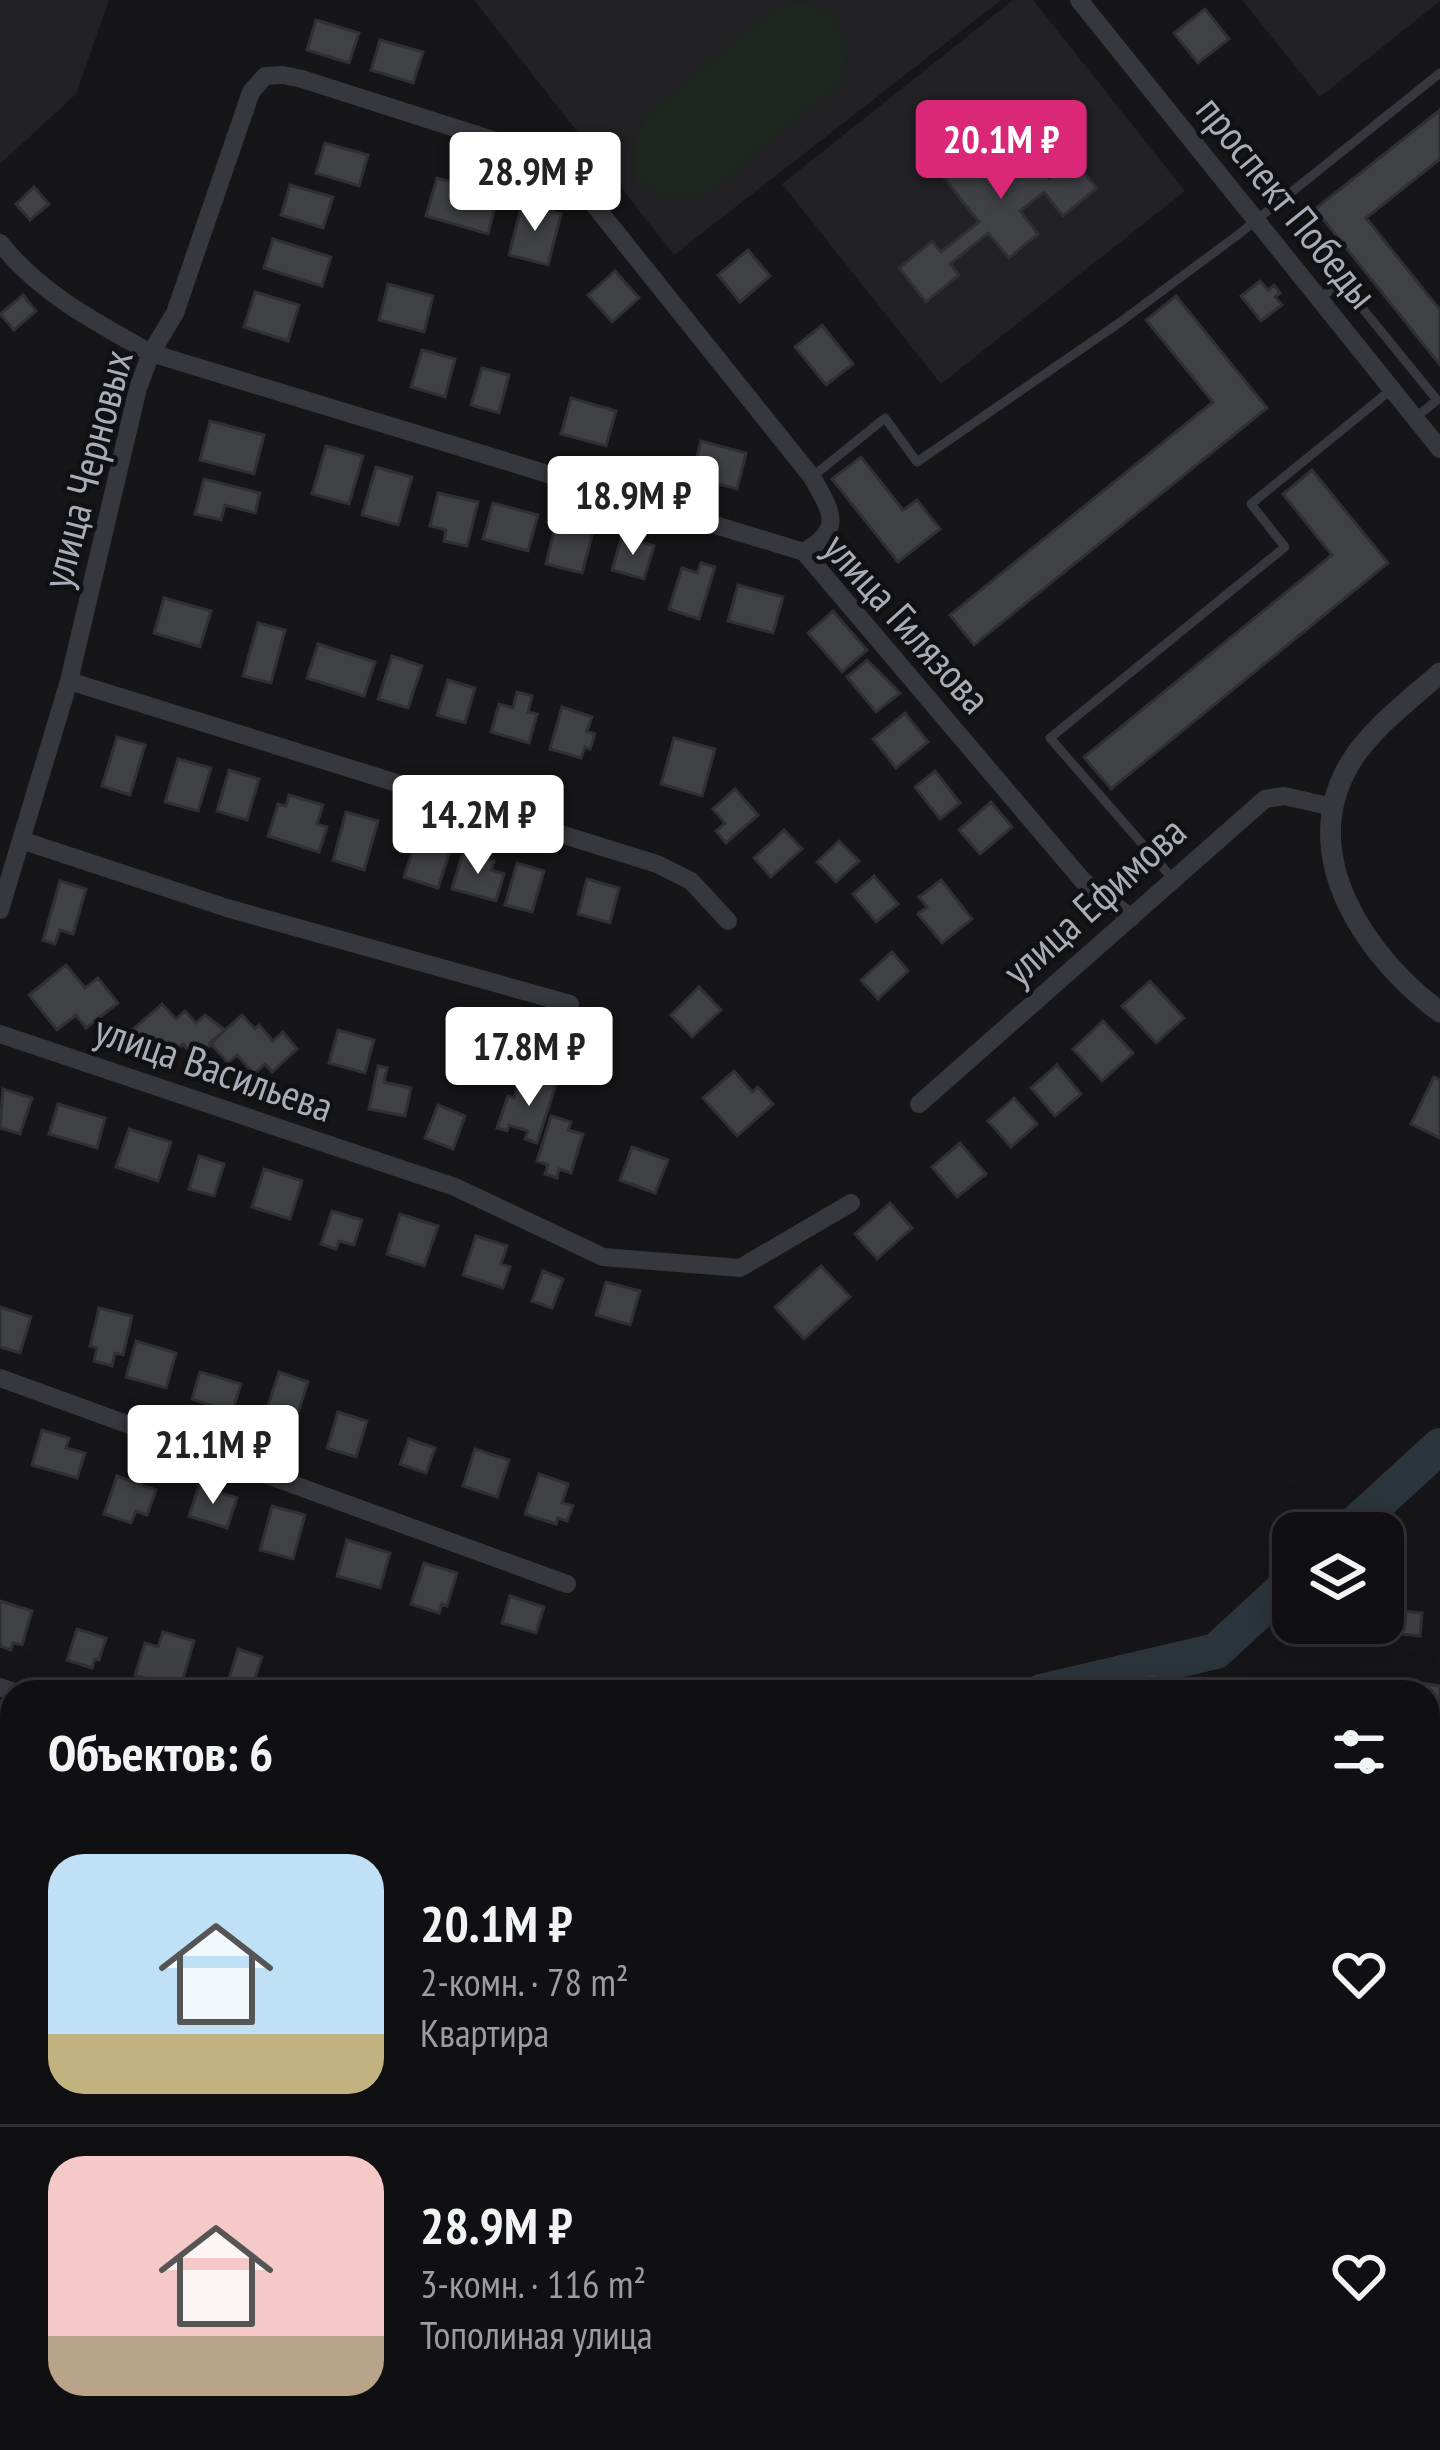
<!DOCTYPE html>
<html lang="ru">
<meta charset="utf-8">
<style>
body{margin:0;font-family:"PT Sans Narrow",sans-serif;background:#19191b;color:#f1f3f6;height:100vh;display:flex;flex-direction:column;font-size:45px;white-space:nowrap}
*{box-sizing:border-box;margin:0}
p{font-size:39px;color:#9c9d9f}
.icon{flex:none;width:66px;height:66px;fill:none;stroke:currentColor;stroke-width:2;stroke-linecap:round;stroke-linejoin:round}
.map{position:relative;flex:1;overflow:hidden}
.side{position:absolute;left:0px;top:1680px;width:1440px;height:771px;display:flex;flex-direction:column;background:#101012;border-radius:36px 36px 0 0;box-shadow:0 12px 48px #0002,0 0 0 3px #303032}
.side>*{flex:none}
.controls{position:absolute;left:1272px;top:1512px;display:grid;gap:24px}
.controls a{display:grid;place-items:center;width:132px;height:132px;border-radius:24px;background:#101012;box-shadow:0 12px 48px #0002,0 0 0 3px #303032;font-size:60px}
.price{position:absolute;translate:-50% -102px;padding:0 27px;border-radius:12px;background:#fff;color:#222;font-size:39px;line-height:78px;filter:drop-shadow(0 3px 6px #0008)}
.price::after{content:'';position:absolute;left:50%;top:72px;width:36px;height:27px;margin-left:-18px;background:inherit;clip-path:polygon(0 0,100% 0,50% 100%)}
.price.active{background:#db2777;color:#fff}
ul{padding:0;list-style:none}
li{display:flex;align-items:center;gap:36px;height:300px;padding:0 48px}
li+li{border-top:3px solid #303032}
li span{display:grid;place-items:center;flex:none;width:336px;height:240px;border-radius:36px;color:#555}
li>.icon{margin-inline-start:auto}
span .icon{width:144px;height:144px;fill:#fffc;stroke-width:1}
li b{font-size:51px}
h2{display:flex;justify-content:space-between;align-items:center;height:144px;padding:0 48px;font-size:51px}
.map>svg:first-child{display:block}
.built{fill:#222225}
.green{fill:#1e261f}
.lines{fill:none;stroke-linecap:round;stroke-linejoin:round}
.river{stroke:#2c353c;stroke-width:36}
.building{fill:#404145;stroke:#303034;stroke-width:3}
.service{stroke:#37383d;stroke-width:9}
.minor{stroke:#37383d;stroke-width:18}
.tertiary{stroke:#37383d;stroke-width:21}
.labels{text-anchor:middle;stroke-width:9;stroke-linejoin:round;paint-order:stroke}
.street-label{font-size:42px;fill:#a8adb8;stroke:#111113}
</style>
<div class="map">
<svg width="1440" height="2450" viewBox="0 0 1440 2450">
<rect width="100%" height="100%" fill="#161618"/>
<path class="built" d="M0 0H109L76 94 0 164Z
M474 0H1001L674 255Z
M1013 0H1033L1185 191 941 384 782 184Z
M1242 0H1440V1L1320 97Z"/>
<path class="green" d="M803 2 821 7 835 18 843 34 848 51 840 83 703 199 670 200 641 184 633 166V147L646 115 773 8Z"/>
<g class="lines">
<path class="river" d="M1345 1533 1440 1446
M1041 1692 1216 1651 1293 1580
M420 2450 428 2439"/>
</g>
<path class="building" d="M1205 9 1229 39 1198 63 1174 33Z
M316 20 359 33 349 63 307 50Z
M380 40 423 52 413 83 371 70Z
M1032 106 1059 139 1034 160 1049 178 1072 159 1097 188 1063 216 1044 192 1020 211 1038 234 1009 258 988 233 950 264 959 275 926 302 899 268 932 241 941 252 979 222 944 178 975 153 997 180 1021 160 999 134Z
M1440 110V159L1366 218 1440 310V365L1315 209Z
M325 143 368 155 359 186 316 173Z
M437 178 498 195 488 234 426 216Z
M290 185 333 197 323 228 281 215Z
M34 187 49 204 30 220 16 204Z
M522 204 561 214 548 265 509 255Z
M273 239 331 257 322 286 264 268Z
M748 250 770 276 740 302 718 275Z
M615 271 639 298 612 322 588 295Z
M1260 281 1268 290 1274 285 1280 293 1275 297 1282 305 1261 321 1241 296Z
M388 284 433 296 424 332 379 320Z
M255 292 299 305 288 341 244 327Z
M23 295 36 311 14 330 0 314Z
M1176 296 1267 408 974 645 950 615 1213 402 1146 320Z
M822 325 853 364 826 385 795 347Z
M422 350 455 359 445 397 411 387Z
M482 368 509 375 499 413 471 405Z
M571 398 616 411 606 446 561 434Z
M210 421 264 435 254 474 200 460Z
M701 441 746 453 737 489 692 477Z
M326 446 363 456 349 504 312 494Z
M861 457 903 510 917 500 940 529 898 562 832 479Z
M376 467 412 477 398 525 362 515Z
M1312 470 1388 563 1111 789 1084 757 1332 555 1283 494Z
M204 479 260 493 255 513 225 505 221 520 195 514Z
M438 493 478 502 467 546 444 541 446 530 430 526Z
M493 503 538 515 528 551 483 539Z
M557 519 594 528 582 573 546 564Z
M622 536 654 546 644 579 612 570Z
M701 563 715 567 699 619 669 609 682 568 697 573Z
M738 585 783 597 773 633 728 621Z
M164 598 211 611 200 647 154 633Z
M833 611 867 650 842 672 808 633Z
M258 623 285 630 271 683 243 676Z
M318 644 375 662 364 696 307 678Z
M392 656 422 666 408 708 378 699Z
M867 660 900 693 876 712 847 677Z
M448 680 475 688 465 723 437 715Z
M517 692 532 696 528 712 537 714 529 743 491 732 499 704 513 708Z
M562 707 592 717 587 731 595 734 590 749 585 747 581 758 550 749Z
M905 713 928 742 896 768 873 739Z
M117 737 145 745 130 795 102 786Z
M674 738 715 749 702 796 661 784Z
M178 759 211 768 198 811 165 802Z
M229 770 259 779 247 820 217 811Z
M935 771 960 803 940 819 915 787Z
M735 789 758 815 726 843 716 831 725 823 713 809Z
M289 795 323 805 317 824 327 827 319 852 268 836 278 804 286 806Z
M991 802 1012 827 980 854 959 830Z
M346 812 378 821 364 870 333 860Z
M784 830 802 849 771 877 754 858Z
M416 840 450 851 438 888 404 877Z
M839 841 859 861 836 882 817 862Z
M463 852 494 861 491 870 504 874 496 901 452 889Z
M517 863 544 871 532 912 505 905Z
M874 876 898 904 876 922 853 894Z
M587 879 619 888 610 923 578 914Z
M941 880 972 919 942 943 918 914 927 907 919 897Z
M60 881 86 889 73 934 60 930 55 944 43 940Z
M892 952 908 971 878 999 861 980Z
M66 965 85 988 98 978 118 1003 86 1028 76 1015 57 1030 29 995Z
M1150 981 1184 1018 1156 1043 1122 1006Z
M699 987 721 1010 692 1037 671 1015Z
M162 1004 176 1019 185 1011 196 1023 205 1015 225 1030 196 1059 183 1044 173 1053 161 1039 147 1051 130 1032Z
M242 1015 255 1029 259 1025 273 1041 283 1032 297 1049 272 1072 265 1064 254 1074 237 1055 228 1063 210 1043Z
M1103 1021 1133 1053 1102 1081 1073 1049Z
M338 1030 374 1040 365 1073 329 1063Z
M1057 1065 1081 1094 1055 1116 1031 1088Z
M378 1066 387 1068 384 1082 411 1088 405 1116 369 1109Z
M734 1071 752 1092 758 1087 773 1104 737 1136 703 1098Z
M542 1073 558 1078 537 1143 525 1139 528 1131 509 1125 507 1131 497 1128 508 1096 514 1098 517 1089 535 1095Z
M1434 1077 1440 1080V1138L1411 1124Z
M3 1089 32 1098 20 1134 0 1128Z
M1014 1098 1037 1124 1011 1147 988 1121Z
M58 1104 105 1118 97 1148 49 1134Z
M438 1105 465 1116 453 1149 425 1138Z
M551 1116 571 1122 568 1130 583 1134 571 1173 559 1169 557 1178 545 1174 548 1165 537 1161Z
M129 1129 171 1142 158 1181 116 1167Z
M960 1143 986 1174 957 1197 932 1167Z
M632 1147 668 1160 655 1193 620 1180Z
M199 1156 224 1164 214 1196 189 1189Z
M264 1169 302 1181 290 1219 252 1207Z
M890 1203 912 1228 877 1259 855 1234Z
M332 1211 362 1220 354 1245 339 1241 336 1249 321 1244Z
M400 1214 438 1226 424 1266 387 1254Z
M476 1236 507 1246 501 1264 510 1267 503 1288 463 1275Z
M821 1266 850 1297 804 1339 775 1307Z
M543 1271 563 1279 552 1308 532 1301Z
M606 1282 640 1291 630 1325 596 1315Z
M0 1307 31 1317 20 1353 0 1347Z
M99 1308 132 1316 123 1355 115 1353 112 1366 94 1361 97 1348 90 1346Z
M136 1341 176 1353 166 1388 126 1377Z
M200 1372 241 1384 232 1412 192 1399Z
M279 1372 308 1382 295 1422 266 1412Z
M338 1412 367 1421 356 1457 327 1448Z
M42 1430 69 1438 66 1448 85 1453 77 1478 32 1465Z
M409 1439 435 1448 426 1473 400 1464Z
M475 1449 509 1460 497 1497 463 1486Z
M539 1474 568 1484 562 1503 573 1506 567 1521 558 1518 556 1524 525 1514Z
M117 1476 156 1490 147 1515 136 1511 131 1523 104 1514Z
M199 1486 237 1498 227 1528 189 1516Z
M272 1506 305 1515 293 1559 260 1550Z
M347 1540 390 1553 380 1588 337 1576Z
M424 1563 457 1573 447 1606 442 1604 439 1613 411 1604Z
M510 1596 544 1607 536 1633 502 1623Z
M0 1601 32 1611 22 1645 13 1643 11 1650 0 1646Z
M1403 1611 1422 1613 1420 1636 1401 1634Z
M77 1629 106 1638 99 1660 95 1659 92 1668 67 1660Z
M163 1632 194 1641 180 1689 135 1675 145 1643 158 1647Z
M238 1649 262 1657 253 1684 278 1692H225Z
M1415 1682 1440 1686V1713L1428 1711V1692H1413Z
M0 1721 12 1725V1765L0 1761Z
M1428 1825 1440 1827V1862L1428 1861Z
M0 1937 12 1942V1980L0 1976Z
M1428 1953 1440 1954V1989L1428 1988Z"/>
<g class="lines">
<path class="service" d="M1319 299 1341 282 1437 400 1415 418
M812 477 885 418 917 462 1119 323 1239 234 1440 73
M1172 878 1050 738 1285 547 1251 504 1392 389"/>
<path class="minor" d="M1079 0 1440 449
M0 243C41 294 95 322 151 353L804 552 1083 881 1131 918
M69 681 657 864 691 881 728 921
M21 840 227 908 570 1004
M0 910 69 681 138 388 151 353 175 313 251 92 265 76 283 75 302 79 546 157 571 176 812 477C832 513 844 528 804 552
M0 1034 455 1187 603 1257 740 1268 851 1203
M919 1104 1265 799 1284 796 1333 807
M0 1378 567 1584
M0 1687 15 1692
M1151 1692 1153 1684
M1428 2028 1440 2029
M0 2041 12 2045
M1428 2163 1440 2052
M1051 2450 1052 2439
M1397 2450 1398 2439"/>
<path class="tertiary" d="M1440 673C1409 701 1370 729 1349 765 1296 857 1367 958 1440 1012"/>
</g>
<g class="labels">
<g class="street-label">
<text transform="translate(1287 202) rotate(51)" y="15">проспект Победы</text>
<text transform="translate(87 469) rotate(-75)" y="15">улица Черновых</text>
<text transform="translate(907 623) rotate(48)" y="15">улица Гилязова</text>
<text transform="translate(1094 901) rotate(-42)" y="15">улица Ефимова</text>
<text transform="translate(214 1068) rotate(19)" y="15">улица Васильева</text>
</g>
</g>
</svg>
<div class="controls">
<a><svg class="icon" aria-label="layers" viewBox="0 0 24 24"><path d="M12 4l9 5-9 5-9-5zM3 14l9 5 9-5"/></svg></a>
</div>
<b class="price active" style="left:1001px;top:202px">20.1M ₽</b>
<b class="price" style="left:535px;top:234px">28.9M ₽</b>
<b class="price" style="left:633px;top:558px">18.9M ₽</b>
<b class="price" style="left:478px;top:877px">14.2M ₽</b>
<b class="price" style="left:529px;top:1109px">17.8M ₽</b>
<b class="price" style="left:213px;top:1507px">21.1M ₽</b>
<section class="side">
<h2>Объектов: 6<svg class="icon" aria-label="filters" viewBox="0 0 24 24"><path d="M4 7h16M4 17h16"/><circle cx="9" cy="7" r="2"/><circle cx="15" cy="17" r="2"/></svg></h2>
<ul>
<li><span style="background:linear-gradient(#bfe0f5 75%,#c2b280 0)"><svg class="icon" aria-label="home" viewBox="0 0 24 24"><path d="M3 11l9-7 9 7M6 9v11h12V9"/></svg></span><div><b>20.1M ₽</b><p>2-комн. · 78 m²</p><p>Квартира</p></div><svg class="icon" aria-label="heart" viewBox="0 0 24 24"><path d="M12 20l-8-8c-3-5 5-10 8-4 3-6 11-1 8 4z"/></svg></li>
<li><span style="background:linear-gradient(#f6c9c9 75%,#b9a48a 0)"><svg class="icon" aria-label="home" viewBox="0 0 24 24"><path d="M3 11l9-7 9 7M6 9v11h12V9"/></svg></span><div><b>28.9M ₽</b><p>3-комн. · 116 m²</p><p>Тополиная улица</p></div><svg class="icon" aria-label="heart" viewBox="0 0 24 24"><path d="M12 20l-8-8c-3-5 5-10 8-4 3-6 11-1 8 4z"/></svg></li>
</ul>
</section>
</div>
